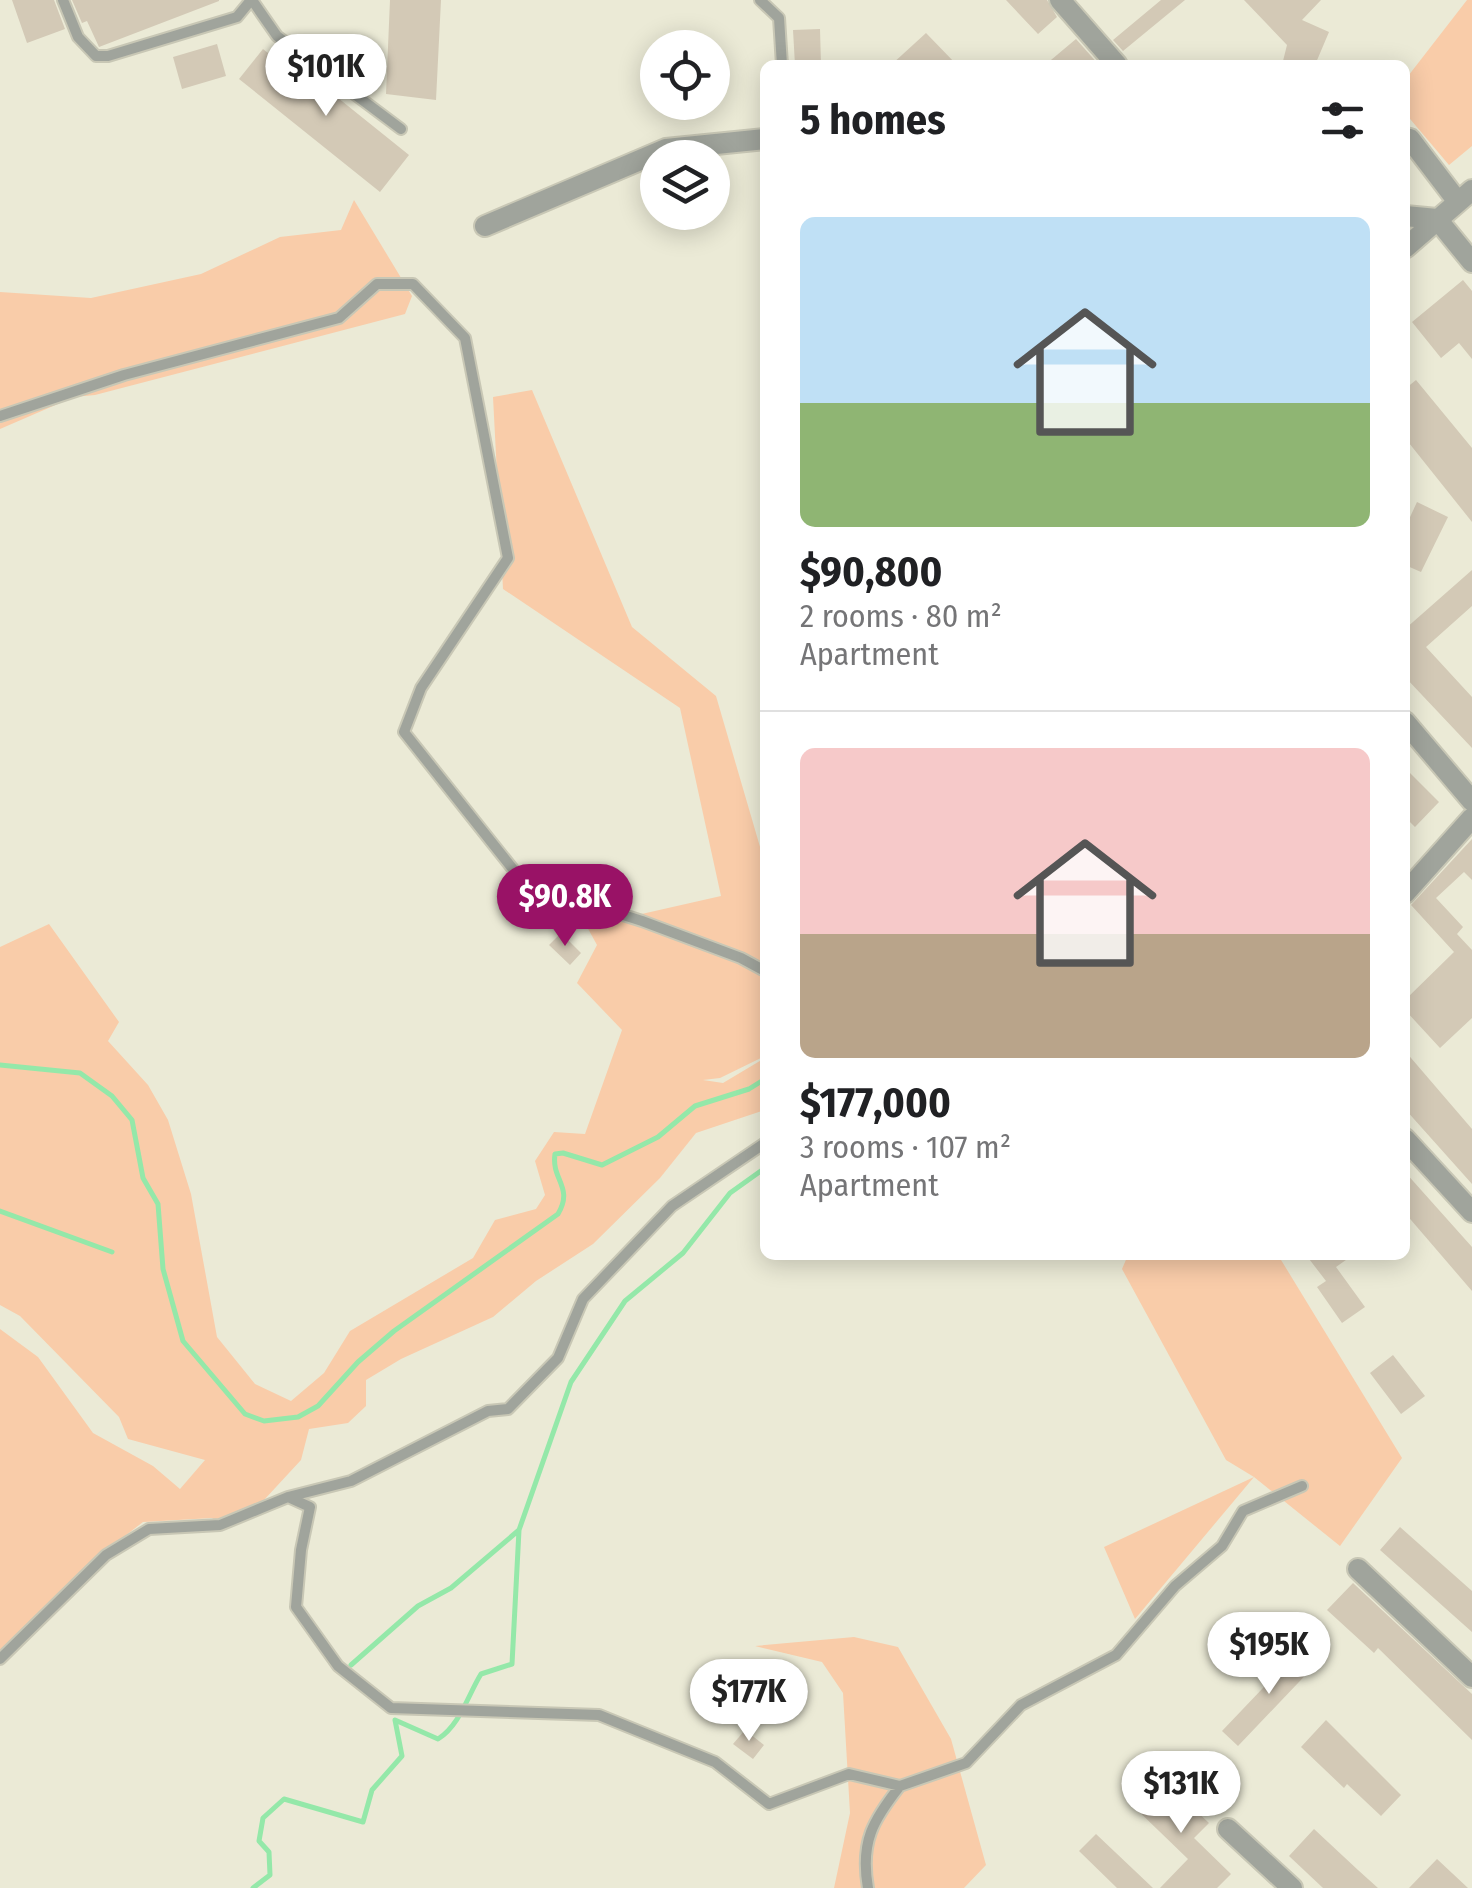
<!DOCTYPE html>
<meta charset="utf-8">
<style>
body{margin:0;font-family:"Fira Sans Condensed",sans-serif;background:#f6f6f6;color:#202124;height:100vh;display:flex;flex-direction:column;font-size:38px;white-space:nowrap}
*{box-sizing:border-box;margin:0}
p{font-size:32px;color:#757577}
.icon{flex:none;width:55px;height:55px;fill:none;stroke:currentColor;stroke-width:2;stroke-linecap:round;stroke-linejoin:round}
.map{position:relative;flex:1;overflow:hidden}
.drawer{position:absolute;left:760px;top:60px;width:650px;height:1200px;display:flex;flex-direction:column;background:#fff;border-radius:15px;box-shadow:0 5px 25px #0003}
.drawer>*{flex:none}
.controls{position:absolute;left:640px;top:30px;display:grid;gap:20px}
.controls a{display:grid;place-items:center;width:90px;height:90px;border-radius:50%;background:#fff;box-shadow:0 5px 25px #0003;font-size:50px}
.price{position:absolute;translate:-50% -85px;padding:0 22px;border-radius:35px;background:#fff;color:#222;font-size:32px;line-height:65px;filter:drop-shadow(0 2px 5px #0008)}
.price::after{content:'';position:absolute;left:50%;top:60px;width:30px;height:22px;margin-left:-15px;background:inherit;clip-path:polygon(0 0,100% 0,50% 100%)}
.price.active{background:#991266;color:#fff}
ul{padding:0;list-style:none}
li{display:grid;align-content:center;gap:20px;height:530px;padding:0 40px}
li+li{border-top:2px solid #e0e0e0}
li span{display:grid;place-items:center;height:310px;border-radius:15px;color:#555}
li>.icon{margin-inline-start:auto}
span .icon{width:180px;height:180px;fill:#fffc;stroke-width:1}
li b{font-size:42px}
h2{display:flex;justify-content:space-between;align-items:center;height:120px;padding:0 40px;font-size:42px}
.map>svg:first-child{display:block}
.green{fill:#f9cca9}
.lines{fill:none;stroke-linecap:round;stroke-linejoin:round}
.stream{stroke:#94e8a9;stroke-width:5}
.building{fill:#d3c9b6}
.lane-casing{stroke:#c8c7b5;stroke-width:14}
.street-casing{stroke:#c8c7b5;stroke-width:24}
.lane{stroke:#a0a49c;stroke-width:10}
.street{stroke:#a0a49c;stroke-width:20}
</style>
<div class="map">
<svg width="1472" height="1888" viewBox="0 0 1472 1888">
<rect width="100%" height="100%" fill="#ebead6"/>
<path class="green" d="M1467 0H1472V146L1449 165 1405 113V80Z
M354 200 412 296 405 314 95 395 74 397 0 429V292L91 298 201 274 280 237 341 230Z
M532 390 632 627 716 696 765 864V1056L720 1078 703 1080 723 1083 765 1058V1110L696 1133 660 1178 593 1244 536 1281 493 1317 401 1359 366 1380V1406L348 1423 309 1429 301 1460 264 1500 216 1521 212 1518 143 1522 94 1560 0 1653V1329L38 1357 93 1433 153 1466 180 1489 205 1460 128 1439 119 1417 20 1316 0 1305V947L49 924 119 1022 108 1041 148 1085 168 1120 191 1194 217 1337 255 1384 291 1401 324 1373 350 1331 473 1258 495 1220 536 1209 545 1195 535 1161 554 1132 585 1134 622 1030 577 983 597 945 575 905 624 918 721 896 680 708 503 589 493 397Z
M1128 1255H1278L1402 1458 1340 1546 1254 1477 1135 1619 1104 1547 1254 1477 1226 1460 1122 1269Z
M854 1637 898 1647 951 1739 986 1865 964 1888H834L850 1813 843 1693 822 1662 755 1646Z"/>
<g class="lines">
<path class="stream" d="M0 1065 80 1073 112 1096 132 1120 143 1178 158 1204 163 1269 183 1341 245 1414 264 1421 298 1417 318 1406 358 1362 394 1331 558 1214C574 1187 551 1180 555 1154L563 1153 602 1165 658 1137 695 1106 749 1089 765 1079
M0 1211 112 1252
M351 1665 418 1606 451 1588 519 1530
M253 1888 270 1875 269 1852 259 1841 263 1818 284 1799 363 1822 372 1790 402 1756 395 1720 438 1739C460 1725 468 1695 481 1674L512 1664 519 1530 571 1382 625 1301 683 1253 730 1193 765 1168"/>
</g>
<path class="building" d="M12 0H54L65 29 27 43Z
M72 0H219V1L99 47 87 21 82 23Z
M390 0H441L436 100 386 94Z
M1006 0H1047L1057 17 1038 34Z
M1161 0H1185L1123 51 1113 40Z
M1244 0H1321L1302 20 1329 32 1315 65H1282L1287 45Z
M820 29 821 65H795L793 30Z
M926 33 957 65H891Z
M1076 39 1099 65H1045Z
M217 44 226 76 182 89 173 57Z
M263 49 287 68 292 61 409 155 380 192 239 79Z
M1463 280 1472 291V359L1459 343 1441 358 1412 322Z
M1416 380 1472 448V522L1405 438V389Z
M1417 502 1448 517 1421 572 1405 565V528Z
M1472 570V606L1426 647 1472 697V748L1405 677V629Z
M1405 768 1439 802 1415 827 1405 817Z
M1472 839V880L1464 872 1436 898 1463 927 1457 934 1472 950V1018L1440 1048 1405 1010V1000L1454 952 1411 905Z
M561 933 581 953 570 965 549 945Z
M1405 1051 1472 1129V1184L1405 1109Z
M1405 1172 1472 1247V1291L1405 1213Z
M1306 1255H1353L1336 1267 1365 1307 1342 1323 1317 1287 1326 1281Z
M1393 1355 1425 1396 1401 1414 1370 1373Z
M1400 1527 1472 1591V1632L1380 1550Z
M1353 1583 1472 1694V1740L1378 1648 1374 1653 1327 1610Z
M1301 1648 1317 1663 1238 1746 1222 1731Z
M1326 1720 1401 1795 1381 1816 1347 1784 1344 1788 1301 1747Z
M745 1730 764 1745 753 1759 733 1744Z
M1159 1776 1209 1823 1194 1838 1231 1874 1217 1888H1160L1188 1859 1131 1804Z
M1314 1829 1358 1870 1378 1888H1323L1289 1856Z
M1096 1834 1153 1888H1117L1079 1851Z
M1437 1859 1468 1888H1409Z"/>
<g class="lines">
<defs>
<path id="lane" d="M63 0 78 37 96 56H108L237 17 251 0
M252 0 277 36 401 129
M760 0 779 18 782 65
M0 416 124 375 339 318 377 284H413L465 338 508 558 421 688 404 732 524 883 642 921 741 958 765 971
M288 1497 310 1507 301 1550 296 1607 338 1666 391 1708 599 1715 715 1762 769 1804 849 1774 900 1786 966 1763 1021 1705 1116 1655 1175 1586 1222 1546 1243 1511 1302 1486
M0 1659 106 1555 149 1529 220 1525 288 1497 351 1481 488 1411 508 1409 558 1358 583 1299 672 1206 765 1143
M868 1888C860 1842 873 1820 900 1786"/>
<path id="street" d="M1060 0 1117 65
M1405 138 1410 139 1458 202
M1405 216 1437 219 1472 262
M485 226 666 149 765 139
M1405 248 1472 190
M1405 722 1472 801
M1405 893 1472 818
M1405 1139 1472 1212
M1358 1569 1472 1677
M1228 1829 1292 1888"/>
</defs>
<use href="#lane" class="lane-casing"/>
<use href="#street" class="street-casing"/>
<use href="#lane" class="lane"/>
<use href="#street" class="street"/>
</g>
</svg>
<div class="controls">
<a><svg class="icon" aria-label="locate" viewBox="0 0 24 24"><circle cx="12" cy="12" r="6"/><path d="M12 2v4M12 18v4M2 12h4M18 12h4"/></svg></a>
<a><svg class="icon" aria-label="layers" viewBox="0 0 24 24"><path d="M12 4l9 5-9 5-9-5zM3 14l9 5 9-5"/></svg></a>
</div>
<b class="price" style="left:326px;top:119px">$101K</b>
<b class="price active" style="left:565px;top:949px">$90.8K</b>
<b class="price" style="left:1269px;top:1697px">$195K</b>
<b class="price" style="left:749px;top:1744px">$177K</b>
<b class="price" style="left:1181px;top:1836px">$131K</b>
<section class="drawer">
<h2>5 homes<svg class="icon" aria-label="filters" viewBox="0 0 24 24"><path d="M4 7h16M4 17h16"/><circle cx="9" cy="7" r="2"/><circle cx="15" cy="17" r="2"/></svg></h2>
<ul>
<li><span style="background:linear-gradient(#bfe0f5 60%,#8fb573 0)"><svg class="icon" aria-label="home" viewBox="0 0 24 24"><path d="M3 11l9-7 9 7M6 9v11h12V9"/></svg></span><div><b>$90,800</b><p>2 rooms · 80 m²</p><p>Apartment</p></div></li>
<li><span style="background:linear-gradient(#f6c9c9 60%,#b9a48a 0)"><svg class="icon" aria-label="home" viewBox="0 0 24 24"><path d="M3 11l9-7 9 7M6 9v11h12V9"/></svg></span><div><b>$177,000</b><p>3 rooms · 107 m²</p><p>Apartment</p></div></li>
</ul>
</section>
</div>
